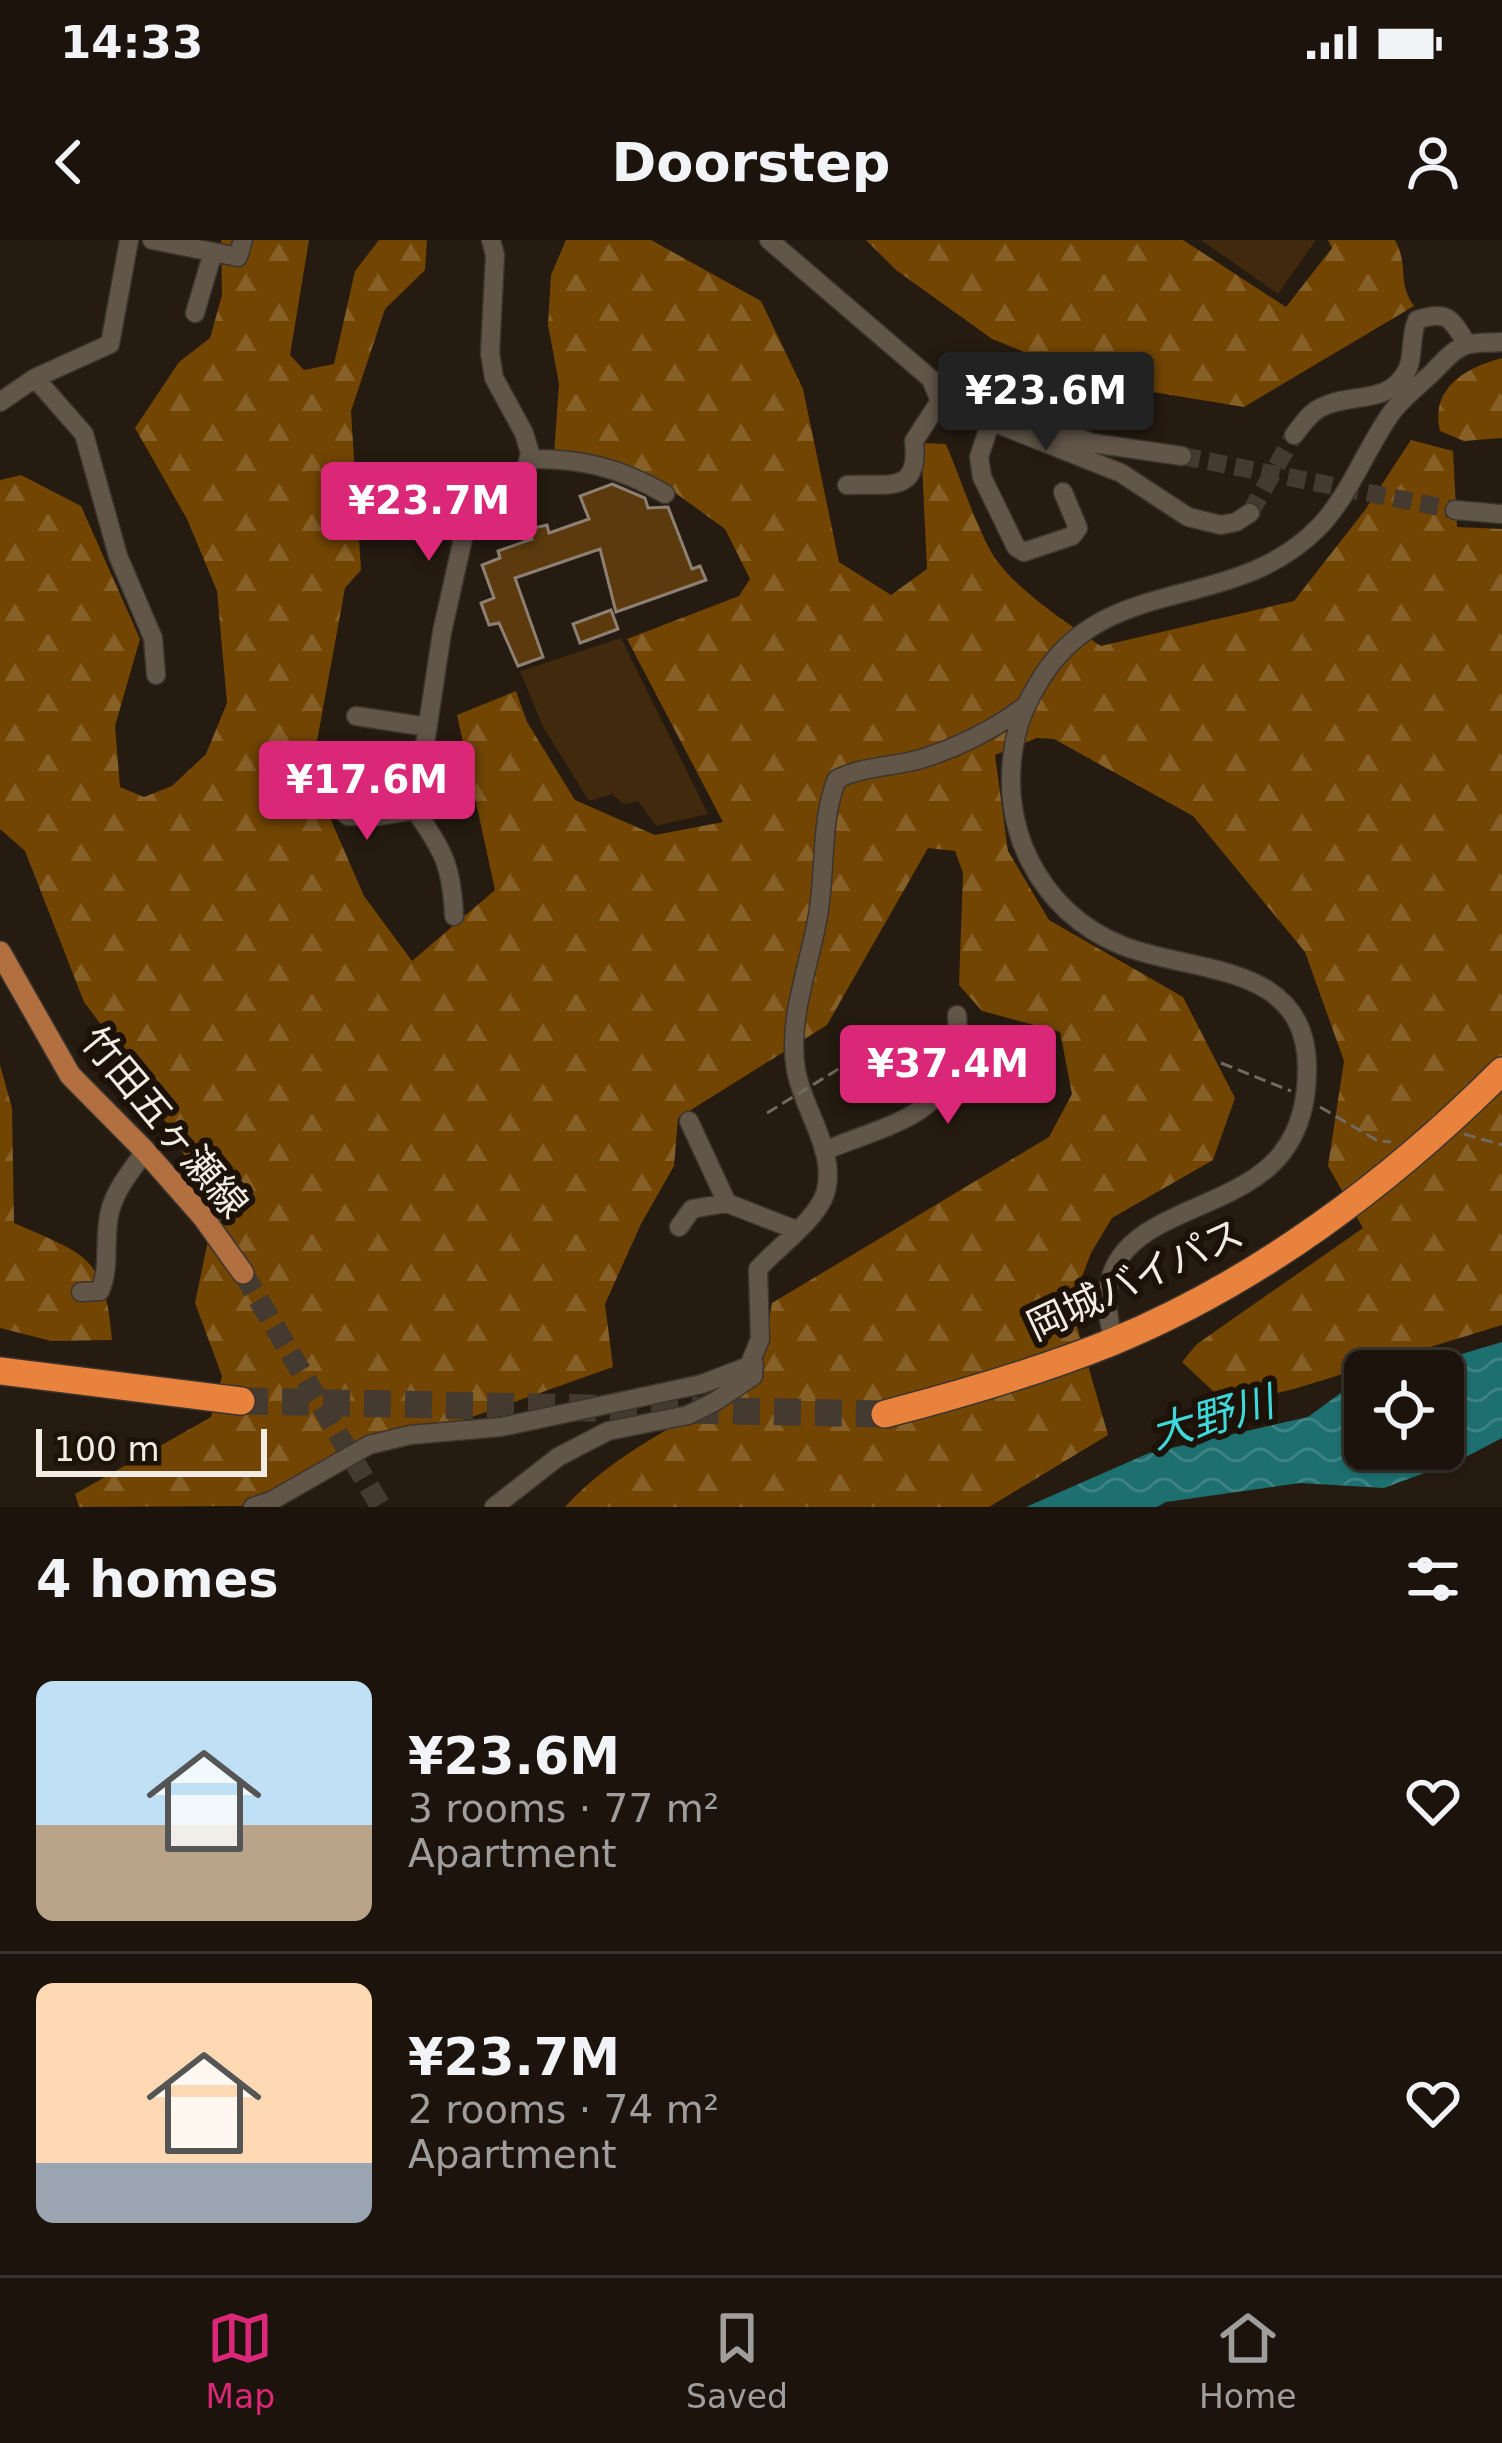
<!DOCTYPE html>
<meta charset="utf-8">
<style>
body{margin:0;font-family:"DejaVu Sans","Noto Sans JP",sans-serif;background:#29211a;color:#f1f3f6;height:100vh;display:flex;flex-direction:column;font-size:45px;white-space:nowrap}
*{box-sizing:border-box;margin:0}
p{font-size:39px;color:#a09e9d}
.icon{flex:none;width:66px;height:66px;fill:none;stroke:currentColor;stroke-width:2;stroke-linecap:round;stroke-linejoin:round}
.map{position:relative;height:1267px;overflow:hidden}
.side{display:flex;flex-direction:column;background:#1c140c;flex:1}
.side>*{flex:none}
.fabs{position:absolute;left:1344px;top:1110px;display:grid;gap:24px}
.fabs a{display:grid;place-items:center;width:120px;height:120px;border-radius:18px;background:#1c140c;box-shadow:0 3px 9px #0004,0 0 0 3px #3a332d;font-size:60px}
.scale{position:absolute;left:36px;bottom:30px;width:231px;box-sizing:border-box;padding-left:12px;border:6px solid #f3ece4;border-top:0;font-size:33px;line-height:42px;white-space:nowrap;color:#f3ece4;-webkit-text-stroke:9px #1c1208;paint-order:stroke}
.price{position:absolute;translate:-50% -102px;padding:0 27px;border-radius:12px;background:#db2777;color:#fff;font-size:39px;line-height:78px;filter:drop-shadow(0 3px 6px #0008)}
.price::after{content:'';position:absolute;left:50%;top:72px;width:36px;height:27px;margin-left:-18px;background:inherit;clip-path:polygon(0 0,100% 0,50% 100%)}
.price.current{background:#222;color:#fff}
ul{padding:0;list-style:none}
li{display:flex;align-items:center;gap:36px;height:300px;padding:0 36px}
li+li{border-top:3px solid #3a332d}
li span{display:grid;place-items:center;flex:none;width:336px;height:240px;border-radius:18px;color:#555}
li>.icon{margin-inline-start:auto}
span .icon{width:144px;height:144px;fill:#fffc;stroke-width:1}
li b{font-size:51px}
h2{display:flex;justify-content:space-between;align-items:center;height:144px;padding:0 36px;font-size:51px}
.status{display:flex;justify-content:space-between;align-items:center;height:84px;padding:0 60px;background:#1c140c;direction:ltr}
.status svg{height:33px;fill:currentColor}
header{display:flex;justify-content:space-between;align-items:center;height:156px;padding:0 36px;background:#1c140c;font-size:54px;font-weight:700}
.menu{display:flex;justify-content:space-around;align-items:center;height:168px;border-top:3px solid #3a332d;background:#1c140c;font-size:33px;color:#a09e9d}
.menu a{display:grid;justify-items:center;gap:6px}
.menu .current{color:#db2777}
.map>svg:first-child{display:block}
.forest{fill:url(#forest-firs)}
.pitch{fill:#40290c}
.water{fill:url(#water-waves)}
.building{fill:#5c3a0d;stroke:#8d8073;stroke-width:3}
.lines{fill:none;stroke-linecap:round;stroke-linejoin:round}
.minor-tunnel{stroke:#443a30;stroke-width:18;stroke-dasharray:18 9;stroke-linecap:butt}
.major-tunnel{stroke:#443a30;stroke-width:21;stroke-dasharray:21 10;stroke-linecap:butt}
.highway-tunnel{stroke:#443a30;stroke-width:27;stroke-dasharray:27 14;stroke-linecap:butt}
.minor-casing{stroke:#3c342e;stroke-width:21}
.major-casing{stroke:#3c342e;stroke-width:24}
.highway-casing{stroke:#3c342e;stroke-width:30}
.path{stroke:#72695f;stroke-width:3;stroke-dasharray:12 6;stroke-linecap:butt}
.minor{stroke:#625649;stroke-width:18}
.major{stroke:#b27041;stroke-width:21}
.highway{stroke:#e8823c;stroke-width:27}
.path-bridge{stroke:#72695f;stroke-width:3;stroke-dasharray:12 6;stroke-linecap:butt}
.labels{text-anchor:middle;stroke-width:12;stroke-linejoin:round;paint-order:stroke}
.street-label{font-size:39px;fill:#f3ece4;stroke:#1c1208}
.water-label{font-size:42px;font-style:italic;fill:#3fd8da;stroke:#1c1208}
</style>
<div class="status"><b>14:33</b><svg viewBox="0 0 49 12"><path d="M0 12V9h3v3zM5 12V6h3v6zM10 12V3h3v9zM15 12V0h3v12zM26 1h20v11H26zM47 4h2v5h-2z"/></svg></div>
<header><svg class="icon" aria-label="back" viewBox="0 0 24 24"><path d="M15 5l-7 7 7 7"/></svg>Doorstep<svg class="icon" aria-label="person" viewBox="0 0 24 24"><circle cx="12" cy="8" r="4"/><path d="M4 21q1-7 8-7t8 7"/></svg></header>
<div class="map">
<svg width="1502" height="1267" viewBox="0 0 1502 1267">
<defs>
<pattern id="forest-firs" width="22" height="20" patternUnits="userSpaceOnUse" patternTransform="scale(3)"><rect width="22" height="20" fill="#724503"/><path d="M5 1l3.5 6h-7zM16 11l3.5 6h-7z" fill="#876028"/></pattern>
<pattern id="water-waves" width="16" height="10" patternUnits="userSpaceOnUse" patternTransform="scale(3)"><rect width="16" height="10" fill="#1e6f70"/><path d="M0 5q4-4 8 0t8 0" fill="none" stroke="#3f8484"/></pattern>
</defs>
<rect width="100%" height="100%" fill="#251b10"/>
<path class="forest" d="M221 0H309L290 115 304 130 334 124 355 31 379 0H427L425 30 385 69 351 171 361 330 345 348 311 534 364 656 412 721 495 650 457 475 516 451 527 482 575 560 655 595 723 582 627 399 739 356 750 339 725 289 670 249 619 233 553 229 559 144 548 85 551 35 566 0H651L761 61 803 149 839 322 891 355 927 329 921 203 946 204C960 237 972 275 989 308 1007 344 1067 383 1101 406L1294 361 1365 270 1411 200 1453 211 1457 287 1502 289V1085L1294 1149 1228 1165 1182 1122 1197 1104 1363 988 1328 926 1344 821 1305 712 1193 576 1054 499 1037 498 995 515 1008 611 1049 680 1183 757 1235 858 1213 920 1112 978 1091 1013 1071 1066 1108 1195 989 1267H565C616 1211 692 1176 758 1141L772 1063 1049 897 1072 854 1060 792 982 771 959 745 963 633 955 611 928 608 827 785 678 878 674 926 641 984 605 1064 613 1127 396 1204 311 1230 241 1266 79 1267 75 1254 211 1177 222 1136 195 1063 213 976 187 920 138 834 84 762 25 611 0 589V240L21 235 81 266 140 399 115 486 120 547 144 557 172 546 206 514 227 463 217 351 187 279 135 188 179 122 210 98 222 55Z
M866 0H1183L1286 67 1332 8 1328 0H1395C1409 26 1397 42 1414 66L1244 167 1104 144 992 99 896 30Z
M1502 118V198L1464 201 1440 191C1430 148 1465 128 1502 118Z
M0 825 12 868 14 983C86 1015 105 1015 112 1100L51 1101 0 1088Z"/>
<path class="pitch" d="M1201 0H1316L1278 54Z
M621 398 708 574 656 586 638 561 623 564 612 554 589 561 543 487 520 431Z"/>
<path class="water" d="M1502 1102V1198L1462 1219 1384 1248 1300 1243 1166 1262 1157 1267H1026L1149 1213 1308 1177 1350 1146 1365 1142V1209H1443V1131H1404Z"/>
<path class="building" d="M612 244 645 258 648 268 668 267 692 329 700 326 706 340 616 372 600 309 515 338 543 417 518 426 499 383 489 385 481 363 494 358 482 325 500 318 498 311 532 299 529 289 547 285 549 293 589 279 580 256Z
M611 370 618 389 580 403 573 384Z"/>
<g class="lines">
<path class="minor-tunnel" d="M1182 216 1455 270
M1250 273 1294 195"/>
<path class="major-tunnel" d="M243 1033 381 1267"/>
<path class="highway-tunnel" d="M241 1161 885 1174"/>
<defs>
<path id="minor" d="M152 0 238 17 243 0
M769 0 931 139 1092 203 1182 216
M195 73 213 12
M35 138 84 194 118 316 153 398 156 435
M931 139 940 161 1121 233 1188 277 1221 285 1236 282 1250 273
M0 162 35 138 110 104 129 0
M991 181 979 217 982 237 1016 307 1024 312 1072 296 1078 288 1063 252
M1294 195C1302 185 1310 172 1322 167 1351 152 1391 166 1408 128 1414 113 1410 96 1417 80 1448 69 1452 80 1467 104
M529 219C580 218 621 228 665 254
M847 245C889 243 920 255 914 201L940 161
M1455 270 1502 274
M356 476 428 487
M337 566 348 576H379L415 570
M454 676C452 626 443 610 415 570L442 392 471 263 519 258 530 213 524 193 494 138 490 113 495 15 491 0
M689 881 727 963 796 990
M824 911C901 879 964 875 957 775
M679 987 692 969 727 963
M81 1052 100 1051C111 1026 103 997 110 971 116 948 132 930 145 911
M1114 1101C1074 966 1226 985 1282 913 1301 888 1307 860 1307 828 1307 720 1190 734 1121 705 1081 689 1049 659 1030 621 1012 586 1007 545 1014 506 1017 484 1025 466 1036 447 1102 328 1230 378 1319 287 1350 255 1366 208 1392 172 1403 158 1418 146 1431 134 1441 124 1452 110 1466 105 1476 102 1491 103 1502 102
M253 1267 271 1261 369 1205 410 1195 501 1187 628 1160 702 1144 749 1126 760 1099 758 1029C778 1007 816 980 825 954 838 912 803 871 796 830 787 779 810 725 818 675 826 631 820 580 837 539 864 526 892 527 921 519 959 507 992 491 1024 467
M494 1267 558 1217 608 1191 688 1175 716 1161 753 1136 754 1124"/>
<path id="major" d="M0 712 70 835 145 911 203 977 243 1033"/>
<path id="highway" d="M0 1131 241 1161
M885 1174C962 1154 1038 1132 1112 1102 1258 1042 1391 942 1502 831"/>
</defs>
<use href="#minor" class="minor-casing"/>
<use href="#major" class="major-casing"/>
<use href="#highway" class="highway-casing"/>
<path class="path" d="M1221 823 1291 851
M1320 867 1378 901 1391 902
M1464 894 1502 905"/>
<use href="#minor" class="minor"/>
<use href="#major" class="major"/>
<use href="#highway" class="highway"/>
<path class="path-bridge" d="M767 873 840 828"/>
</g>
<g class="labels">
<g class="street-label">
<text transform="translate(165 882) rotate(50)" y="14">竹田五ヶ瀬線</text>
<text transform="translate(1135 1039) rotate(-25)" y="14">岡城バイパス</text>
</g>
<g class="water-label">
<text transform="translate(1212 1177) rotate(-16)" y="15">大野川</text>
</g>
</g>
</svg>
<div class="fabs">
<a><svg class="icon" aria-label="locate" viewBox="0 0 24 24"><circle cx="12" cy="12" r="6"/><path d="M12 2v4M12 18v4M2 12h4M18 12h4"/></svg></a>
</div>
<div class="scale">100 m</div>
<b class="price current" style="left:1046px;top:214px">¥23.6M</b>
<b class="price" style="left:429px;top:324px">¥23.7M</b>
<b class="price" style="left:367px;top:603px">¥17.6M</b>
<b class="price" style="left:948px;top:887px">¥37.4M</b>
</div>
<section class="side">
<h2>4 homes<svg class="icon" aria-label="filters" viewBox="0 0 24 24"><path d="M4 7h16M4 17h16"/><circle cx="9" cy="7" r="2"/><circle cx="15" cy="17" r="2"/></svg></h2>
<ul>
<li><span style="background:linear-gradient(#bfe0f5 60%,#b9a48a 0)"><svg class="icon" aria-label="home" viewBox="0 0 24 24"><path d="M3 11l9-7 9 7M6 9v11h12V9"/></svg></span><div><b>¥23.6M</b><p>3 rooms · 77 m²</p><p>Apartment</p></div><svg class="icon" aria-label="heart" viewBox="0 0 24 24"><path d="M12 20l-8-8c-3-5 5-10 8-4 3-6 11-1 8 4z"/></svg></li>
<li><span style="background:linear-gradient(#ffd9b3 75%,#9aa5b1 0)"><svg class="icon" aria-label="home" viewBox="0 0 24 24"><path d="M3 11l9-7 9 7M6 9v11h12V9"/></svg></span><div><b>¥23.7M</b><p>2 rooms · 74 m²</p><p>Apartment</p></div><svg class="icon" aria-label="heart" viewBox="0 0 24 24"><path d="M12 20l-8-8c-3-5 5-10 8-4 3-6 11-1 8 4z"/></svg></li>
</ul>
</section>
<nav class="menu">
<a class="current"><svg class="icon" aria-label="map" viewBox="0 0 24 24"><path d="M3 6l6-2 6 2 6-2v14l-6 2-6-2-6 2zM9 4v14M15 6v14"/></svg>Map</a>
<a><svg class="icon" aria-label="saved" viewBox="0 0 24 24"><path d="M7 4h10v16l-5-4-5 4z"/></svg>Saved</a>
<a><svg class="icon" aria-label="home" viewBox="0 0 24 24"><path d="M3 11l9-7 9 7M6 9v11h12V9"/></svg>Home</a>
</nav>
